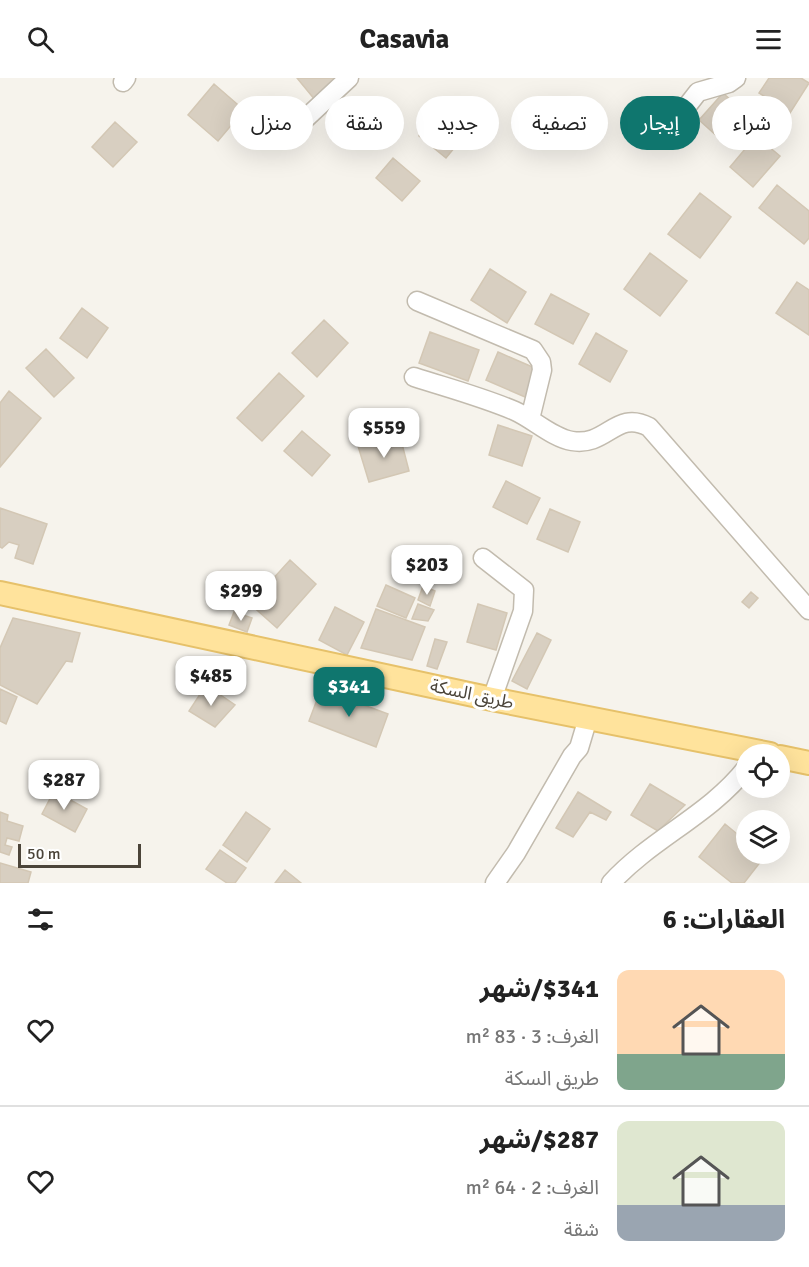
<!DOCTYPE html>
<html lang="ar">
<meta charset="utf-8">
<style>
body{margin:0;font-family:Signika,"Noto Sans Arabic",sans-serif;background:#f2f2f2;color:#222;direction:rtl;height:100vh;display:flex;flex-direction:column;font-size:22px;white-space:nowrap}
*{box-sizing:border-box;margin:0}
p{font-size:20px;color:#767676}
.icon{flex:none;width:33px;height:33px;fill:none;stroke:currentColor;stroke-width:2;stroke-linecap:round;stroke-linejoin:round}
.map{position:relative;height:805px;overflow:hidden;direction:ltr}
.details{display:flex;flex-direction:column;background:#fff;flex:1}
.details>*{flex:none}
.banner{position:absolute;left:18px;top:18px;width:774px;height:54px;direction:rtl;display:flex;gap:12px}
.fabs{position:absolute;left:736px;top:666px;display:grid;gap:12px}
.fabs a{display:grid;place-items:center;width:54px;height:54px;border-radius:50%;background:#fff;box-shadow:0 6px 24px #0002;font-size:30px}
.scale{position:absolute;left:18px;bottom:15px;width:123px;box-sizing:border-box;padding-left:6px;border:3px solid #4b4439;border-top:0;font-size:16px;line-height:21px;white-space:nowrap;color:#4b4439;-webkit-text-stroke:4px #fff;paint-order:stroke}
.price{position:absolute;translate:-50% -51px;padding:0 14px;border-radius:12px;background:#fff;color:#222;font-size:20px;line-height:39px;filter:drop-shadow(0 2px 3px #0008)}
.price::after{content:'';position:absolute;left:50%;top:36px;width:18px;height:14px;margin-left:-9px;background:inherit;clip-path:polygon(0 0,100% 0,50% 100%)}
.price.selected{background:#0f766e;color:#fff}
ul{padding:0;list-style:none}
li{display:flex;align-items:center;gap:18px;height:150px;padding:0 24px}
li+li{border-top:2px solid #e0e0e0}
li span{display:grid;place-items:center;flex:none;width:168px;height:120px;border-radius:12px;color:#555}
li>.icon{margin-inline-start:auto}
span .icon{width:72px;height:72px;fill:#fffc;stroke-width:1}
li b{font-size:26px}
h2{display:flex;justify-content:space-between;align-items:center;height:72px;padding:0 24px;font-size:26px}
.chip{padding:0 21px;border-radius:27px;background:#fff;box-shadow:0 6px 24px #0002;font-size:21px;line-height:54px}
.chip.selected{background:#0f766e;color:#fff}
header{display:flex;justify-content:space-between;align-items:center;height:78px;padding:0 24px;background:#fff;font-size:27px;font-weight:700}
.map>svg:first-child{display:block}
.building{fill:#d8cfc1;stroke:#d3c7b4;stroke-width:1.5}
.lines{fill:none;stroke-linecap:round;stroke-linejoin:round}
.minor-casing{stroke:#c2bbae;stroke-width:21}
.major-casing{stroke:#e6c16a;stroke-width:26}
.minor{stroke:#fff;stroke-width:18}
.major{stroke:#ffe39c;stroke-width:22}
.labels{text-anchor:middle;stroke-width:6;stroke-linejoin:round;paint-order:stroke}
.street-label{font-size:18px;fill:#4b4439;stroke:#fff}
</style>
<header><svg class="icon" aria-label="menu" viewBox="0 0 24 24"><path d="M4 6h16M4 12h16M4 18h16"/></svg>Casavia<svg class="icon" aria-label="search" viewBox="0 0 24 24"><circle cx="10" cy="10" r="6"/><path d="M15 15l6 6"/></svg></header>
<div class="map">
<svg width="809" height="805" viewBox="0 0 809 805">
<rect width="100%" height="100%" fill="#f6f3ec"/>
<path class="building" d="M297 0H341L315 22Z
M769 0H801L809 5 790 35 759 15Z
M214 6 244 32 218 63 188 37Z
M723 15 743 33 719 60 699 42Z
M445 25 473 47 446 80 419 58Z
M115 44 137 64 113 89 92 69Z
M756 58 780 78 753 109 730 89Z
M393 80 420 103 402 123 376 100Z
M777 107 809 133V160L804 166 759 130Z
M700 115 731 139 700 180 668 156Z
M650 175 687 203 660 238 624 211Z
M490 191 526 214 507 245 471 222Z
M797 204 809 212V257L776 235Z
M551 216 589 236 573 266 535 246Z
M82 230 108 250 87 280 60 260Z
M324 242 348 265 317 299 292 275Z
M430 254 479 272 468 303 419 285Z
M596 255 627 273 610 304 579 286Z
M46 271 74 300 54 319 26 290Z
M498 274 537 291 525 319 486 302Z
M279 295 304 318 262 363 237 340Z
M9 313 41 340 0 389V325Z
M498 347 532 358 522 388 489 377Z
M302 353 330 377 312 398 284 373Z
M387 360 401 362 409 393 369 404 358 368Z
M506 403 540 420 527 446 493 429Z
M0 430 47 446 33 486 15 480 19 467 9 464 2 470 0 469Z
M550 431 580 444 568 474 537 461Z
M290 482 316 506 277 550 250 526Z
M386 507 415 520 406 540 377 528Z
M423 508 435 513 430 528 418 522Z
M751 514 758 520 749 530 742 524Z
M418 526 434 532 428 543 412 541Z
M478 526 507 535 496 572 467 564Z
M335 529 364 544 347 577 319 562Z
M376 531 425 549 412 582 361 570Z
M234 534 252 540 247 554 229 547Z
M13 540 80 555 72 584 66 583 37 626 0 607V570Z
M537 555 551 562 527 611 512 603Z
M435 561 447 564 437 591 427 588Z
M206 607 235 627 215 649 189 633Z
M0 611 17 619 6 646 0 643Z
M321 611 388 636 376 669 309 643Z
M650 706 685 727 658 753 631 737Z
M54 713 87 731 75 754 42 736Z
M578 714 611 734 606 742 590 734 573 759 556 750Z
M0 734 8 737 7 743 23 748 19 763 7 760 5 767 12 769 9 777 0 774Z
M246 734 270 751 247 784 223 767Z
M725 746 747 764V776H762L765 778 744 805H732L699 779Z
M220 772 246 790 235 805H227L206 791Z
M0 785 31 794 28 805H0Z
M285 792 301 805H275Z"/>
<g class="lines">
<defs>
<path id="minor" d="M123 4 126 0
M305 41 349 0
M666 55 698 14 729 5 736 0
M417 223 533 272 541 284 542 292 530 341
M414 299C448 310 482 319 515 333 533 341 553 360 572 363 607 369 616 331 649 349L809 532
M483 480 524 512 523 533 492 621
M495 805 516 775 572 678 579 670 588 640
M611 805C652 760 710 737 747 689"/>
<path id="major" d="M0 515 492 621 770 676
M780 679 809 685"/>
</defs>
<use href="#minor" class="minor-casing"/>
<use href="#major" class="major-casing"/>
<use href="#minor" class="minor"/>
<use href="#major" class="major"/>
</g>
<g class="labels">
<g class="street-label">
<text transform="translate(472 616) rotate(12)" y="6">طريق السكة</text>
</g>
</g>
</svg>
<div class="fabs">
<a><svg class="icon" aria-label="locate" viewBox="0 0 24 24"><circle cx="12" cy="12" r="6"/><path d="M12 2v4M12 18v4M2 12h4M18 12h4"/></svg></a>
<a><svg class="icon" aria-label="layers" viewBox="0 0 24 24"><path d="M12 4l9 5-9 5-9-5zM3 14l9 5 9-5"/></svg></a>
</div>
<div class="scale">50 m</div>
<b class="price" style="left:384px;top:381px">$559</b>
<b class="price" style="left:427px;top:518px">$203</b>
<b class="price" style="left:241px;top:544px">$299</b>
<b class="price" style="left:211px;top:629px">$485</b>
<b class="price selected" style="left:349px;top:640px">$341</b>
<b class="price" style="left:64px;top:733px">$287</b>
<div class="banner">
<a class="chip">شراء</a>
<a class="chip selected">إيجار</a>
<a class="chip">تصفية</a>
<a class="chip">جديد</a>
<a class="chip">شقة</a>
<a class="chip">منزل</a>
</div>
</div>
<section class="details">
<h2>العقارات: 6<svg class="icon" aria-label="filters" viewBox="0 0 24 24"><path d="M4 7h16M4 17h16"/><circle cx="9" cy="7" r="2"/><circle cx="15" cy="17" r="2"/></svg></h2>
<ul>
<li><span style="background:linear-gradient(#ffd9b3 70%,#7fa58c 0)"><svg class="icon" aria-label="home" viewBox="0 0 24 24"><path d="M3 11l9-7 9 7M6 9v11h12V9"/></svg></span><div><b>$341/شهر</b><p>الغرف: 3 · 83 m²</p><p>طريق السكة</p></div><svg class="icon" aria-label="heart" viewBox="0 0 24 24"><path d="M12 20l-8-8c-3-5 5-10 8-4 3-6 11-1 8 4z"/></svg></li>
<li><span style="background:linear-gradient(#dfe7d0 70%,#9aa5b1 0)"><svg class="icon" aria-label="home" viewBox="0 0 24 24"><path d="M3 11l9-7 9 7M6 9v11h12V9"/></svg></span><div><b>$287/شهر</b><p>الغرف: 2 · 64 m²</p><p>شقة</p></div><svg class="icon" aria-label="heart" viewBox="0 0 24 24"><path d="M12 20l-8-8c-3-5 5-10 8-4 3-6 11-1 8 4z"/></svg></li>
</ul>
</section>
